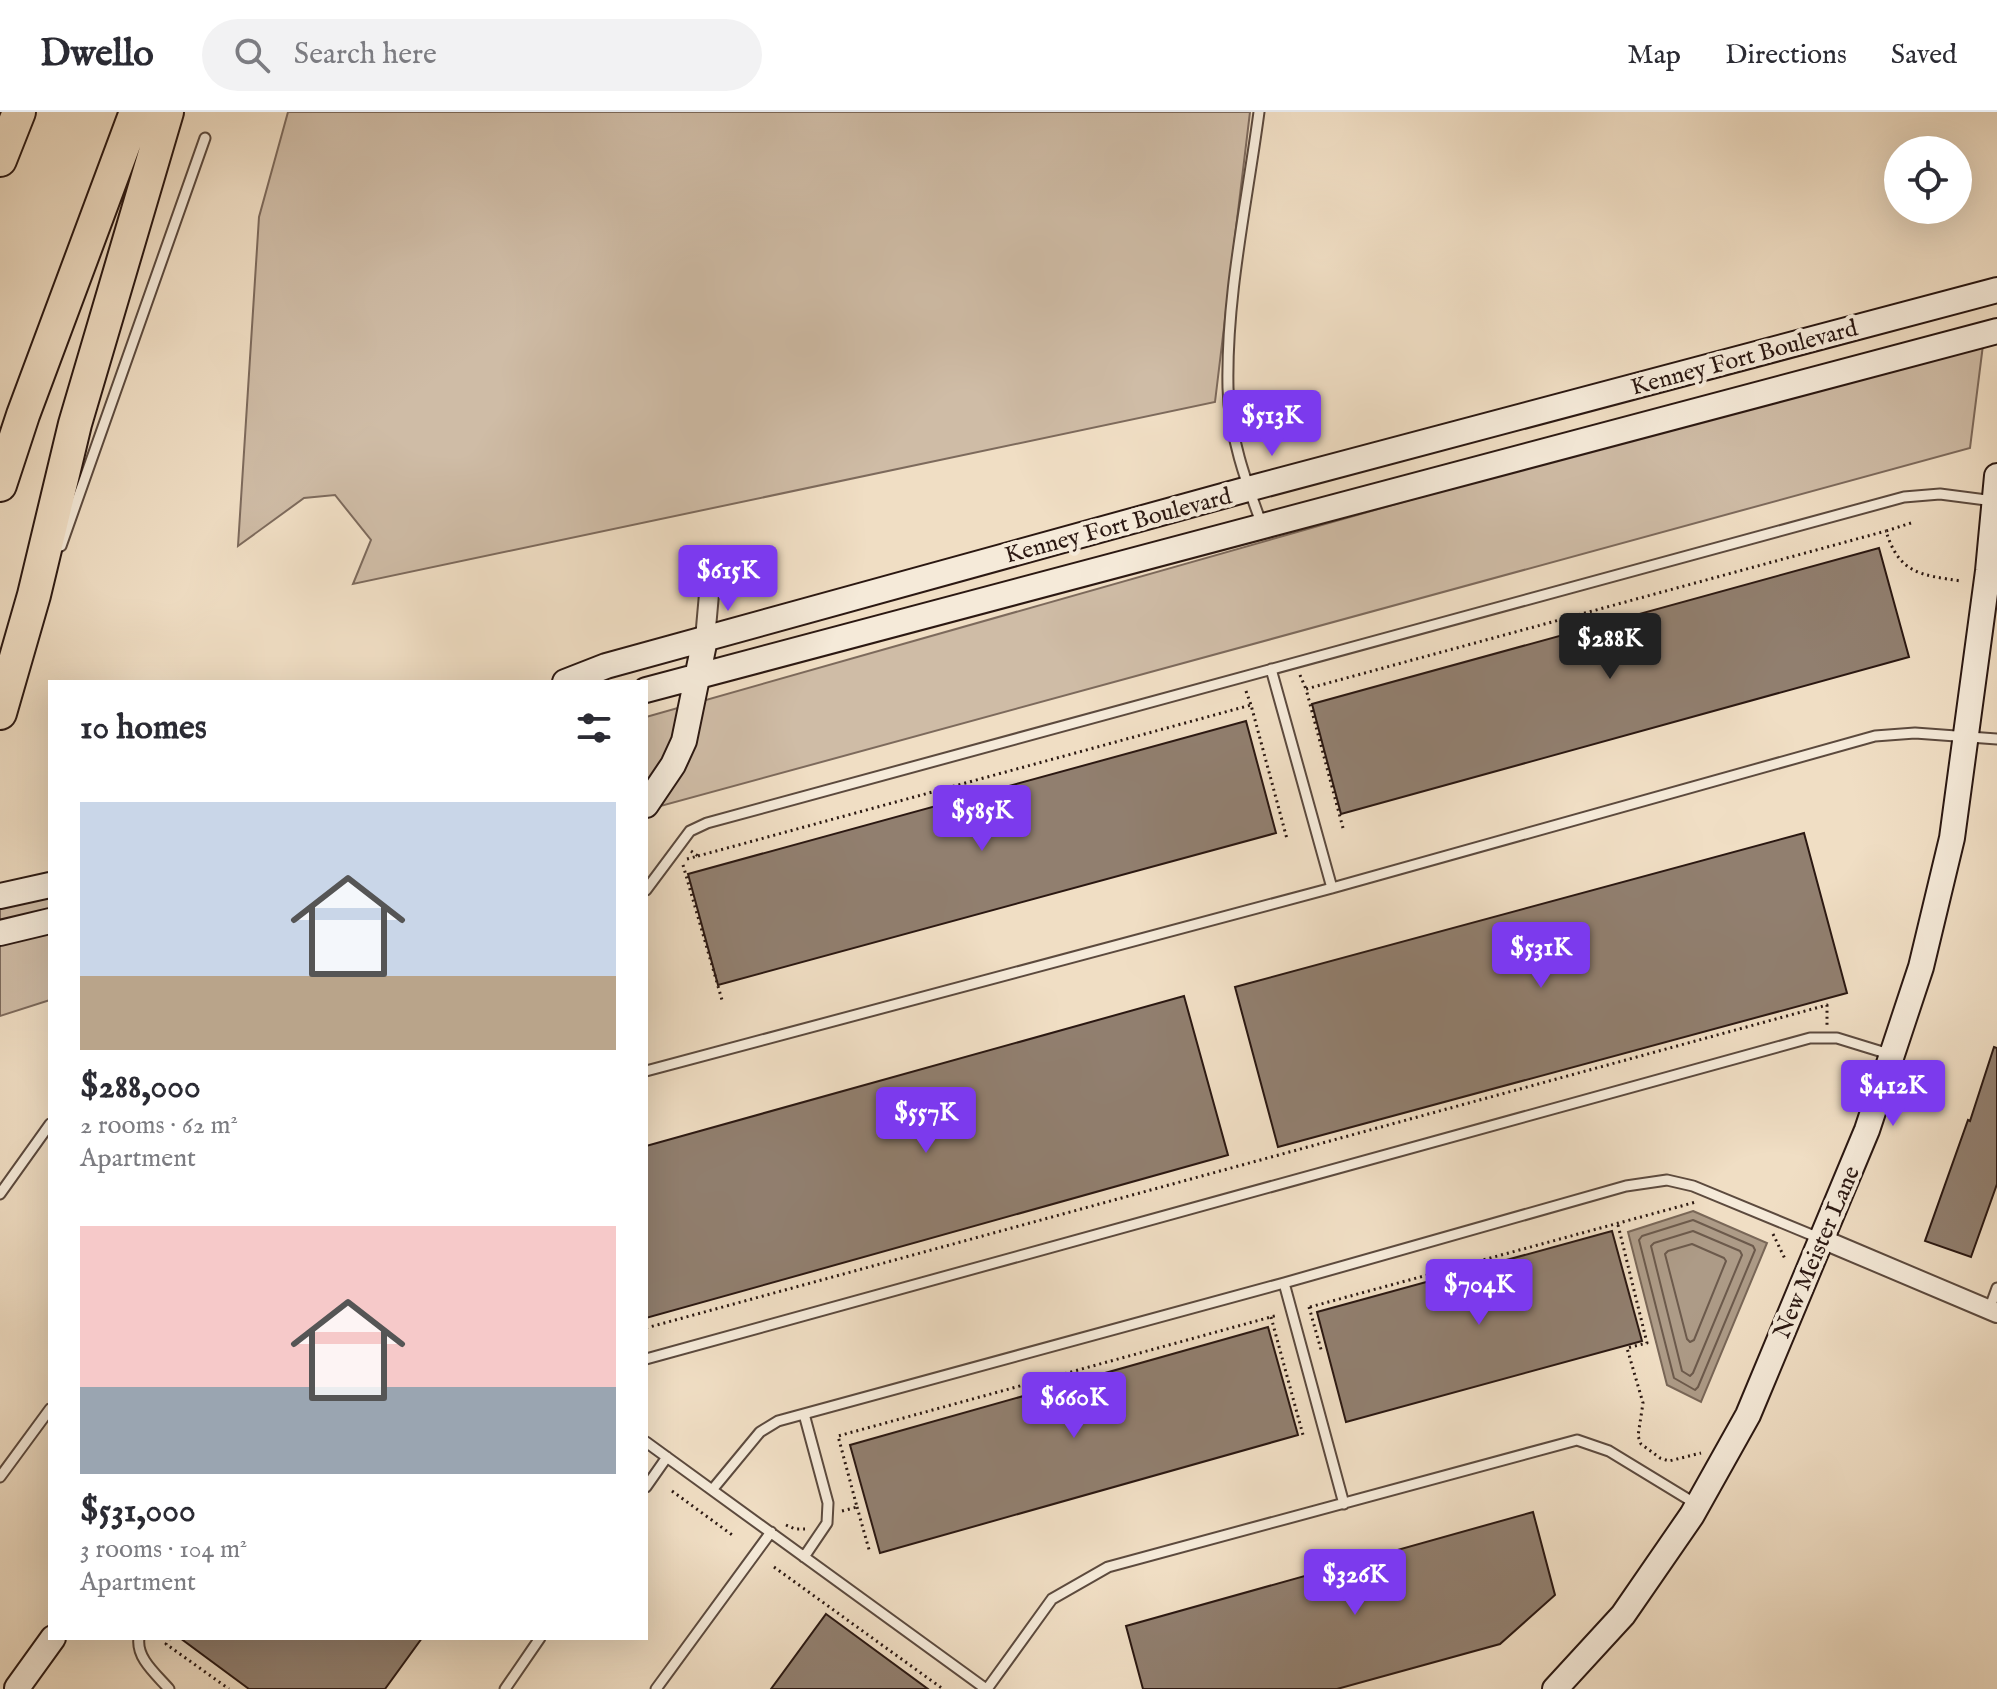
<!DOCTYPE html>
<meta charset="utf-8">
<style>
body{margin:0;font-family:"IM FELL English",serif;background:#f2f2f3;color:#2b2b33;height:100vh;display:flex;flex-direction:column;font-size:30px;white-space:nowrap}
*{box-sizing:border-box;margin:0}
p{font-size:26px;color:#7c7c81}
.icon{flex:none;width:44px;height:44px;fill:none;stroke:currentColor;stroke-width:2;stroke-linecap:round;stroke-linejoin:round}
.map{position:relative;flex:1;overflow:hidden}
.drawer{position:absolute;left:48px;top:568px;width:600px;height:960px;display:flex;flex-direction:column;background:#fff;border-radius:0px;box-shadow:0 8px 32px #0002}
.drawer>*{flex:none}
.buttons{position:absolute;left:1884px;top:24px;display:grid;gap:16px}
.buttons a{display:grid;place-items:center;width:88px;height:88px;border-radius:50%;background:#fff;box-shadow:0 8px 32px #0002;font-size:40px}
.price{position:absolute;translate:-50% -68px;padding:0 18px;border-radius:8px;background:#7c3aed;color:#fff;font-size:26px;line-height:52px;filter:drop-shadow(0 2px 4px #0008)}
.price::after{content:'';position:absolute;left:50%;top:48px;width:24px;height:18px;margin-left:-12px;background:inherit;clip-path:polygon(0 0,100% 0,50% 100%)}
.price.current{background:#222;color:#fff}
ul{padding:0;list-style:none}
li{display:grid;align-content:center;gap:16px;height:424px;padding:0 32px}
li span{display:grid;place-items:center;height:248px;border-radius:0px;color:#555}
li>.icon{margin-inline-start:auto}
span .icon{width:144px;height:144px;fill:#fffc;stroke-width:1}
li b{font-size:34px}
h2{display:flex;justify-content:space-between;align-items:center;height:96px;padding:0 32px;font-size:34px}
header{display:flex;align-items:center;gap:48px;box-sizing:border-box;height:112px;padding:0 40px;background:#fff;border-bottom:2px solid #e1e1e2}
header strong{font-size:38px}
nav{display:flex;gap:44px;margin-inline-start:auto;font-size:28px}
.search{width:560px;height:72px;background:#f2f2f3;display:flex;align-items:center;gap:20px;box-sizing:border-box;padding:0 28px;border-radius:44px;color:#7c7c81;font-size:30px}
.map>svg:first-child{display:block}
.green{fill:#cfbca6;stroke:#7d6a5c;stroke-width:2}
.water{fill:#ad9b87;stroke:#796758;stroke-width:2}
.lines{fill:none;stroke-linecap:round;stroke-linejoin:round}
.shore{stroke:#6c5a4c;stroke-width:2}
.building{fill:#917f6f;stroke:#2b1812;stroke-width:2}
.lane-casing{stroke:#5c4a3e;stroke-width:13}
.street-casing{stroke:#5c4a3e;stroke-width:22}
.secondary-casing{stroke:#2b1812;stroke-width:28}
.highway-casing{stroke:#2b1812;stroke-width:36}
.path{stroke:#2b1812;stroke-width:3;stroke-dasharray:2 4;stroke-linecap:butt}
.lane{stroke:#f5ead9;stroke-width:9}
.street{stroke:#f5ead9;stroke-width:18}
.secondary{stroke:#f5ead9;stroke-width:24}
.highway{stroke:#f0dec4;stroke-width:32}
.labels{text-anchor:middle;stroke-width:8;stroke-linejoin:round;paint-order:stroke}
.street-label{font-size:24px;fill:#2b1812;stroke:#f5ead9}
</style>
<header>
<strong>Dwello</strong>
<div class="search"><svg class="icon" aria-label="search" viewBox="0 0 24 24"><circle cx="10" cy="10" r="6"/><path d="M15 15l6 6"/></svg>Search here</div>
<nav><a>Map</a><a>Directions</a><a>Saved</a></nav>
</header>
<div class="map">
<svg width="1997" height="1577" viewBox="0 0 1997 1577">
<rect width="100%" height="100%" fill="#f0dec4"/>
<filter id="stains"><feTurbulence type="fractalNoise" baseFrequency=".0025" numOctaves="4"/><feColorMatrix values="0 0 0 0 .2 0 0 0 0 .09 0 0 0 0 .02 0 0 0 .5 -.17"/></filter>
<radialGradient id="worn" r=".72"><stop offset=".6" stop-color="#630" stop-opacity="0"/><stop offset="1" stop-color="#630" stop-opacity=".3"/></radialGradient>
<path class="green" d="M288 0H1250L1215 290 353 472 371 428 335 383 304 386 238 434 259 105Z
M1984 225 1970 336 646 698V605Z
M50 767V888L0 904V777Z"/>
<path class="water" d="M1693 1099 1767 1131 1701 1290 1667 1273 1628 1120Z"/>
<g class="lines">
<path class="shore" d="M1693 1108 1753 1134 1755 1138 1698 1275 1695 1278 1674 1266 1639 1128 1642 1124Z
M1693 1119 1740 1139 1742 1143 1693 1261 1690 1264 1682 1259 1651 1134 1654 1131Z
M1692 1132 1724 1146 1726 1149 1694 1228 1690 1230 1687 1227 1665 1142 1668 1139Z"/>
</g>
<path class="building" d="M1879 436 1909 545 1341 702 1312 592Z
M1246 609 1276 721 718 873 688 762Z
M1804 721 1847 881 1278 1035 1235 875Z
M1184 884 1228 1043 646 1206V1034Z
M1994 935 1997 936V1072L1971 1145 1925 1129 1968 1008 1970 1009Z
M1612 1119 1642 1229 1346 1310 1317 1200Z
M1268 1215 1298 1323 880 1441 850 1333Z
M1533 1400 1555 1483 1500 1532 1337 1577H1143L1126 1514Z
M826 1502 928 1577H771Z
M180 1526H422L385 1577H249Z"/>
<g class="lines">
<defs>
<path id="lane" d="M1259 0C1247 91 1226 184 1228 276 1229 323 1246 370 1262 413
M61 434 205 26
M1271 557 1332 776
M646 778 690 719 707 711 1904 385 1940 382 1994 389
M646 959 1332 776 1875 624 1915 621 1997 627
M0 1082 50 1012
M1284 1171 1344 1392
M1989 1198 1997 1176
M646 1247 1810 926H1837L1889 942
M804 1302 828 1391 827 1411 804 1445
M646 1330 986 1577
M0 1365 50 1297
M646 1375 667 1345
M712 1378 760 1320 778 1309 1284 1171 1626 1074 1667 1068 1693 1074 1819 1126
M139 1526C136 1546 156 1562 169 1577
M505 1577 540 1526
M656 1577 771 1420
M987 1577 1052 1487 1108 1455 1577 1328 1609 1339 1696 1392"/>
<path id="street" d="M705 527 710 471
M1822 1127 1997 1201"/>
<path id="secondary" d="M565 570 606 554 1248 377 1997 178
M646 578 1997 219
M646 693 673 653 684 629 705 527
M0 784 50 773
M0 821 50 809
M17 1576 53 1526
M1555 1577 1623 1503 1692 1403 1748 1303 1867 1018 1921 855 1952 726 1988 459 1997 364"/>
<path id="highway" d="M0 48 19 0
M0 373 23 303 136 0
M0 601 34 483 75 312 167 0"/>
</defs>
<use href="#lane" class="lane-casing"/>
<use href="#street" class="street-casing"/>
<use href="#secondary" class="secondary-casing"/>
<use href="#highway" class="highway-casing"/>
<path class="path" d="M1911 411 1886 419C1899 462 1921 463 1961 469
M1300 563 1306 577
M1246 579 1251 593
M1343 716 1306 577 1886 419
M698 744 1251 593 1287 727
M687 747 698 744 691 739
M683 753 722 888
M1618 1113 1647 1231 1627 1236 1643 1291 1638 1324 1641 1332 1660 1346 1669 1349 1701 1341
M1773 1122 1786 1149
M1309 1195 1322 1241
M1310 1195 1696 1090
M1271 1205 1303 1323
M646 1216 1827 893V913
M672 1379 735 1425
M857 1395 870 1441
M842 1399 857 1395 838 1324 1278 1203
M786 1413 795 1417H805
M774 1455 943 1577
M170 1526 166 1532 229 1577"/>
<use href="#lane" class="lane"/>
<use href="#street" class="street"/>
<use href="#secondary" class="secondary"/>
<use href="#highway" class="highway"/>
</g>
<g class="labels">
<g class="street-label">
<text transform="translate(1744 245) rotate(-15)" y="8">Kenney Fort Boulevard</text>
<text transform="translate(1118 413) rotate(-15)" y="8">Kenney Fort Boulevard</text>
<text transform="translate(1816 1140) rotate(-67)" y="8">New Meister Lane</text>
</g>
</g>
<rect width="100%" height="100%" filter="url(#stains)"/>
<rect width="100%" height="100%" fill="url(#worn)"/>
</svg>
<div class="buttons">
<a><svg class="icon" aria-label="locate" viewBox="0 0 24 24"><circle cx="12" cy="12" r="6"/><path d="M12 2v4M12 18v4M2 12h4M18 12h4"/></svg></a>
</div>
<b class="price" style="left:1272px;top:346px">$513K</b>
<b class="price" style="left:728px;top:501px">$615K</b>
<b class="price current" style="left:1610px;top:569px">$288K</b>
<b class="price" style="left:982px;top:741px">$585K</b>
<b class="price" style="left:1541px;top:878px">$531K</b>
<b class="price" style="left:1893px;top:1016px">$412K</b>
<b class="price" style="left:926px;top:1043px">$557K</b>
<b class="price" style="left:1479px;top:1215px">$704K</b>
<b class="price" style="left:1074px;top:1328px">$660K</b>
<b class="price" style="left:1355px;top:1505px">$326K</b>
<section class="drawer">
<h2>10 homes<svg class="icon" aria-label="filters" viewBox="0 0 24 24"><path d="M4 7h16M4 17h16"/><circle cx="9" cy="7" r="2"/><circle cx="15" cy="17" r="2"/></svg></h2>
<ul>
<li><span style="background:linear-gradient(#c9d6e8 70%,#b9a48a 0)"><svg class="icon" aria-label="home" viewBox="0 0 24 24"><path d="M3 11l9-7 9 7M6 9v11h12V9"/></svg></span><div><b>$288,000</b><p>2 rooms · 62 m²</p><p>Apartment</p></div></li>
<li><span style="background:linear-gradient(#f6c9c9 65%,#9aa5b1 0)"><svg class="icon" aria-label="home" viewBox="0 0 24 24"><path d="M3 11l9-7 9 7M6 9v11h12V9"/></svg></span><div><b>$531,000</b><p>3 rooms · 104 m²</p><p>Apartment</p></div></li>
</ul>
</section>
</div>
